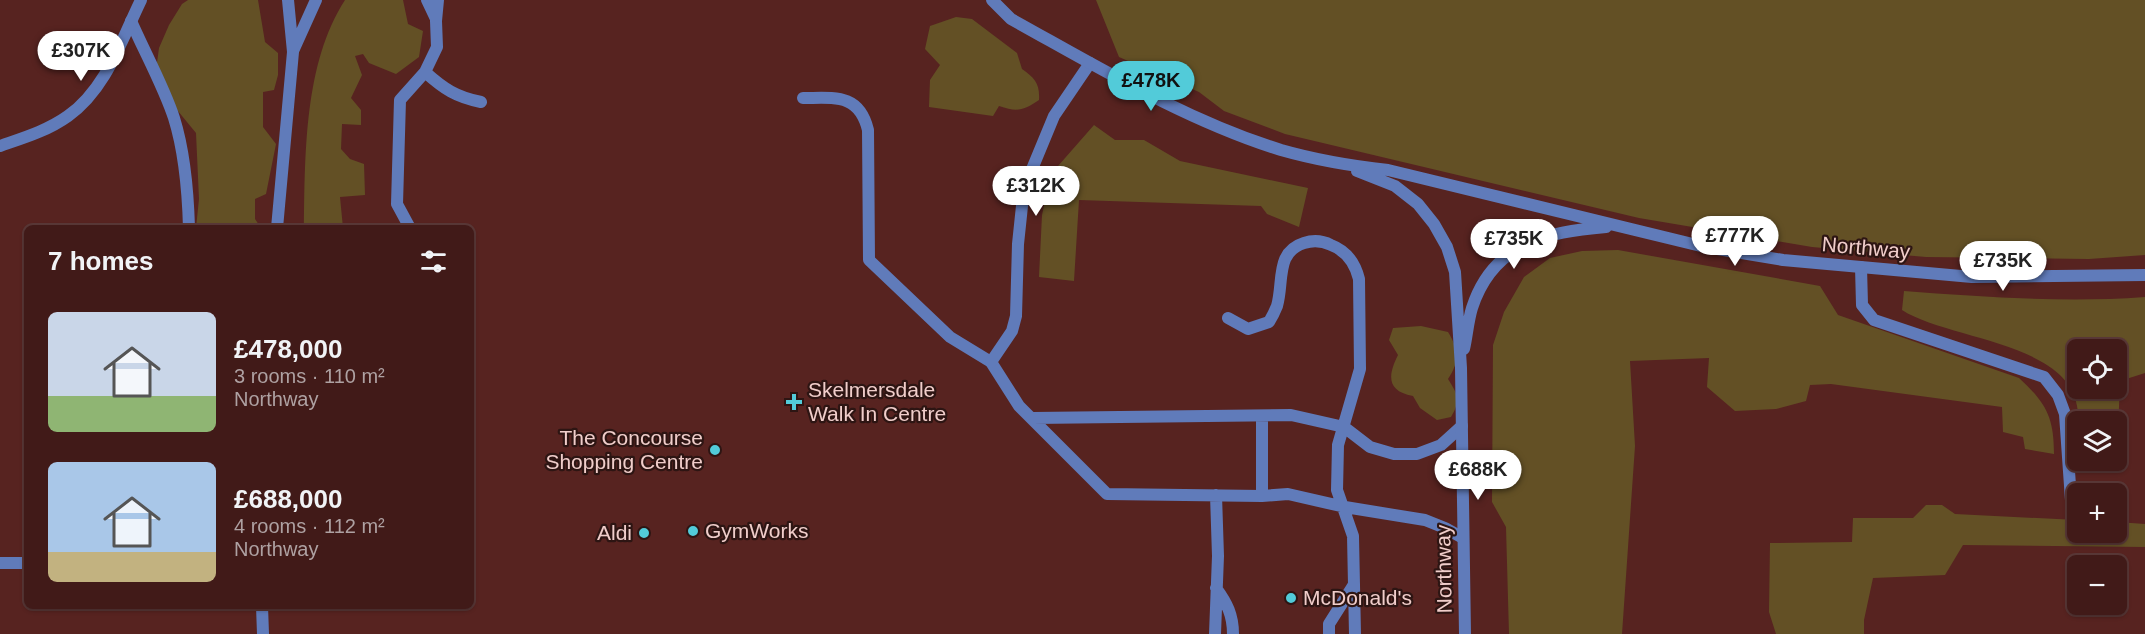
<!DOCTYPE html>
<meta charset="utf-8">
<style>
body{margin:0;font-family:Helvetica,sans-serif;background:#482321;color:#f1f3f6;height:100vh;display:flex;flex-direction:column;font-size:22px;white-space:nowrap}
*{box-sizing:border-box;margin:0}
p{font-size:20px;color:#aea1a2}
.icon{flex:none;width:33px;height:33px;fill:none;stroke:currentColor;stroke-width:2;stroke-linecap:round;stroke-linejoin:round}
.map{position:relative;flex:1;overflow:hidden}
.drawer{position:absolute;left:24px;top:225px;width:450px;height:384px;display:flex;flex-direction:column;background:#411a18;border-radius:9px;box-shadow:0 2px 4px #0004,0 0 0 2px #5a3837}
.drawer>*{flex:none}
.controls{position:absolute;left:2067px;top:339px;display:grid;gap:12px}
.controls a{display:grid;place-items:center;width:60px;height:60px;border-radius:9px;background:#411a18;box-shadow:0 2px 4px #0004,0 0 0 2px #5a3837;font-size:30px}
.price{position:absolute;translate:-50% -51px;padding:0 14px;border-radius:21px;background:#fff;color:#222;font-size:20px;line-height:39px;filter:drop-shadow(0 2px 3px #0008)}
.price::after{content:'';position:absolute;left:50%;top:36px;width:18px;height:14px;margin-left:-9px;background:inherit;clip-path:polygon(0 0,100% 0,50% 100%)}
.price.on{background:#52cbd9;color:#111}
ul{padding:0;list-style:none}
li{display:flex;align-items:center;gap:18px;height:150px;padding:0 24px}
li span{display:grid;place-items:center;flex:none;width:168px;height:120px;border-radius:9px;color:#555}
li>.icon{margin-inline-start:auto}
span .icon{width:72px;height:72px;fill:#fffc;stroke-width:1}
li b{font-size:26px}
h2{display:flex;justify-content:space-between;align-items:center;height:72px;padding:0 24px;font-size:26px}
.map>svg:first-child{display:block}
.green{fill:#635025;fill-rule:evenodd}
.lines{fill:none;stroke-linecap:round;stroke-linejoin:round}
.service{stroke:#607bba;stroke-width:12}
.pedestrian{stroke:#607bba;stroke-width:12}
.minor{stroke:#607bba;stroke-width:12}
.tertiary{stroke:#607bba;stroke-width:12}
.poi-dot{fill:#52cbd9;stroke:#2d1513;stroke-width:2}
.labels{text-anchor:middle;stroke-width:4.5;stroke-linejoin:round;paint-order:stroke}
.street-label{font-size:21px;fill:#f0cdca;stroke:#2d1513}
.poi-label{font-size:21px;fill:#f0cdca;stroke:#2d1513;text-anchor:start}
</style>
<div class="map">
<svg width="2145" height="634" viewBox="0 0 2145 634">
<rect width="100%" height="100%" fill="#572320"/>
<path class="green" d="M188 0H258L265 42 278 53V75L274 90 263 92V127L276 144 266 194 255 199V219L261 228H196L199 199 196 133 173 105 156 70 159 48 169 25 182 4Z
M345 0H403L408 24 423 31 419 57 396 74 369 63 363 54 355 56 362 75 351 98 361 110V125L342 124 341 149 350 159 364 164 365 195 340 197 343 228H304C305 155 304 63 345 0Z
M1096 0H2145V255L2089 259 1926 257 1812 247 1639 218 1285 134 1224 111 1199 92 1119 57Z
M956 17 972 19 1017 53 1022 69C1035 78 1040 84 1039 100 1023 111 1017 112 999 106L993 116 929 107 930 80 940 65 925 49 930 26Z
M1094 125 1115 140H1144L1180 161 1308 188 1299 227 1267 214 1261 206 1079 200 1074 281 1039 277 1042 215 1051 174Z
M1618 250 1820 286 1838 315 2019 378C2046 403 2054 417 2054 454L2025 449 2023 437 2003 432 2002 407 1831 384 1810 385 1806 401 1776 409 1735 411 1707 387 1709 358 1630 361 1635 446 1622 634H1509L1506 527 1492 502 1493 345 1504 312 1524 277 1550 258 1582 251Z
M1904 291C1984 297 2065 303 2145 297V373L2120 381 2117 457 2116 422H2078L2077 433C2077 424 2079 415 2077 406 2067 342 1946 339 1902 310ZM2078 350H2116V388H2078Z
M1421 326 1448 332C1459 350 1460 361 1448 379 1458 395 1461 400 1451 417L1437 420 1420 408 1413 396C1386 391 1388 375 1398 355L1389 340 1393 328Z
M1926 505H1942L1955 514 2077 520 2078 532H2116L2117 522 2145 524V547L1963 545 1945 575 1873 578 1864 620V634H1776L1769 612 1770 543 1852 542 1853 518H1913Z"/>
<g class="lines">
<path class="service" d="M427 0 436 19
M293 51 316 0
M425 72C444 89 456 97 481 102
M803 98C834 98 859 93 868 130L869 260 950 337 991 362 1019 406 1107 494 1262 496 1288 494 1345 507 1425 520 1445 528 1463 538
M277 228 293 52 288 0
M410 228 397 204 400 100 425 72 437 47 436 21 438 0
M1861 267 1862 305 1874 320 2044 377 2058 395 2065 414 2071 500
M1228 318 1248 329 1269 322C1272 317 1275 311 1277 306 1284 282 1275 252 1304 243 1313 240 1323 241 1331 245 1347 251 1355 263 1359 279L1360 369 1338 445 1337 490 1353 536 1355 634
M1262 416V496
M1033 418 1291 415 1344 427 1370 447 1394 454H1417L1441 445 1462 426
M1216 588C1227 603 1233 615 1233 634
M262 606 263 634
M1215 634 1218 556 1216 495
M1329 634V624L1353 586"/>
<path class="pedestrian" d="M131 21C144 51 164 87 174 118 185 153 188 192 189 228
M0 563H27"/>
<path class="minor" d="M0 146C23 138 47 131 68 116 106 89 121 41 141 0
M991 362 1012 331 1016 316 1018 244 1022 206 1030 174 1054 116 1090 63"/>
<path class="tertiary" d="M992 0 1011 19C1098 67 1185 120 1281 150 1316 160 1352 166 1388 170L1705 247 1783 260 1972 277 2145 275
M1357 171 1395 186 1418 204 1434 224 1447 247 1455 272 1461 368 1465 634
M1464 349C1467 336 1468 321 1472 308 1493 243 1546 232 1606 227"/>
</g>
<g class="poi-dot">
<path d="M791 393h6v6h6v6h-6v6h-6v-6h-6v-6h6z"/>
<circle cx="715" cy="450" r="6"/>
<circle cx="693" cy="531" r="6"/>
<circle cx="644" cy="533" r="6"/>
<circle cx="1291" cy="598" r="6"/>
</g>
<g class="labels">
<g class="street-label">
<text transform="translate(1866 248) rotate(5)" y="7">Northway</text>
<text transform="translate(1444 569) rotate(-91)" y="7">Northway</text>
</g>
<g class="poi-label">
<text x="808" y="397">Skelmersdale<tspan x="808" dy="24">Walk In Centre</tspan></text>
<text x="703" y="445" text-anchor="end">The Concourse<tspan x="703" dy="24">Shopping Centre</tspan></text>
<text x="705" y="538">GymWorks</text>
<text x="632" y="540" text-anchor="end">Aldi</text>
<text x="1303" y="605">McDonald's</text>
</g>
</g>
</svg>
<div class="controls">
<a><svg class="icon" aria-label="locate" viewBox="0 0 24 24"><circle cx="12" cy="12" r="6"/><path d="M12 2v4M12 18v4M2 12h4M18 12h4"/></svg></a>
<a><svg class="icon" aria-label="layers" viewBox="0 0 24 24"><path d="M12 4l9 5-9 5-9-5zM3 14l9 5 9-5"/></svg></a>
<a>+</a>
<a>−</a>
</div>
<b class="price" style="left:81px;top:82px">£307K</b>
<b class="price on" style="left:1151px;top:112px">£478K</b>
<b class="price" style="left:1036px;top:217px">£312K</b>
<b class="price" style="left:1735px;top:267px">£777K</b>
<b class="price" style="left:1514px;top:270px">£735K</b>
<b class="price" style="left:2003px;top:292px">£735K</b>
<b class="price" style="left:1478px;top:501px">£688K</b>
<section class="drawer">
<h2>7 homes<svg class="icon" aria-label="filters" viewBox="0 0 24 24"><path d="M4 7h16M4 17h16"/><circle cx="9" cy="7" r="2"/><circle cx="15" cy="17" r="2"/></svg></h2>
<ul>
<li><span style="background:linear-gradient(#c9d6e8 70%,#8fb573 0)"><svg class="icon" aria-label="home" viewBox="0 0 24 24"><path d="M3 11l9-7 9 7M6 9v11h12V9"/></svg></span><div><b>£478,000</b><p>3 rooms · 110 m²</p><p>Northway</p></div></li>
<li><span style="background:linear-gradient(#a9c7e8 75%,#c2b280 0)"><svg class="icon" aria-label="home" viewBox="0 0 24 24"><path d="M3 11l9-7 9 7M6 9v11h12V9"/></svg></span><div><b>£688,000</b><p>4 rooms · 112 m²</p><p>Northway</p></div></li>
</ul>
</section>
</div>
